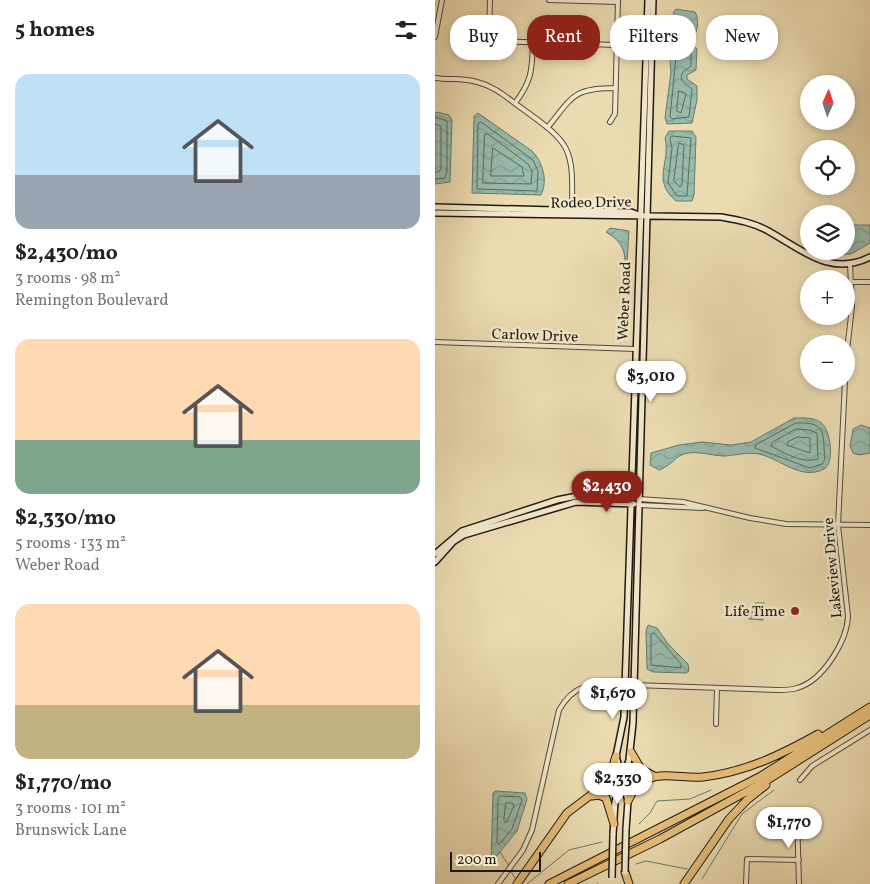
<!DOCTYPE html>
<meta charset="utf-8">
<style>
body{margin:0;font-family:Vollkorn,serif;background:#f6f6f6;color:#222;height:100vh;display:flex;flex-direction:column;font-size:19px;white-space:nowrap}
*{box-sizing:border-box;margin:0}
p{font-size:16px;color:#767676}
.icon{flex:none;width:28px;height:28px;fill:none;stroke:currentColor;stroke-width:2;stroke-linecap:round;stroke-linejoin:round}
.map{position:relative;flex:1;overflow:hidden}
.sheet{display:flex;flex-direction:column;background:#fff;width:435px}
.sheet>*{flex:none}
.banner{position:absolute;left:15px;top:15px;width:345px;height:45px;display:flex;gap:10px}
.needle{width:32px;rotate:3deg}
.tools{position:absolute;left:365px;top:75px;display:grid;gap:10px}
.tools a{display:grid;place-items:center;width:55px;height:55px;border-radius:50%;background:#fff;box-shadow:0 2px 8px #0003;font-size:25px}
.scale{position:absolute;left:15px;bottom:12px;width:91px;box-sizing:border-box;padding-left:5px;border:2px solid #21180f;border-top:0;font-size:14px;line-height:18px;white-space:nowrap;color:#21180f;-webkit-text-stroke:4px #f2e8cc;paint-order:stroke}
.price{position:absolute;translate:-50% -42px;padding:0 11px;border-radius:18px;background:#fff;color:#222;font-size:16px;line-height:32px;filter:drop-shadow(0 1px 2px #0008)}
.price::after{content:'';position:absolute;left:50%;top:30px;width:15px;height:11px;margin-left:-8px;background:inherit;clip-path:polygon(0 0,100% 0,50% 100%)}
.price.selected{background:#8f2418;color:#fff}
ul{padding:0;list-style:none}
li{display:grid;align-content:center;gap:10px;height:265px;padding:0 15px}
li span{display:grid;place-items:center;height:155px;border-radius:15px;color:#555}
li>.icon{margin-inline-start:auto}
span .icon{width:90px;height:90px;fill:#fffc;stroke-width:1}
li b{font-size:21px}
h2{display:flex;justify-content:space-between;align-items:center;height:60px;padding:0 15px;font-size:21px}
.pill{padding:0 18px;border-radius:20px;background:#fff;box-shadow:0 2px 8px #0003;font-size:18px;line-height:45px}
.pill.selected{background:#8f2418;color:#fff}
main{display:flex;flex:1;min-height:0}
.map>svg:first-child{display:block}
.water{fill:url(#water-waves);stroke:#687a6d}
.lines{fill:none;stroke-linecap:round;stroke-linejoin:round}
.shore{stroke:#5c6a5e;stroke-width:1}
.stream{stroke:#687a6d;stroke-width:1}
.street-casing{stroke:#544938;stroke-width:6}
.secondary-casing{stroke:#21180f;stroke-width:8}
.highway-casing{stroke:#21180f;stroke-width:9}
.street{stroke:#f2e8cc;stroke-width:4}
.secondary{stroke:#f2e8cc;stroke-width:5}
.highway{stroke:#e6be78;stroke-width:7}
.secondary-bridge-casing{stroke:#21180f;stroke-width:8;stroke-linecap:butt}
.secondary-bridge{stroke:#f2e8cc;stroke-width:5}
.poi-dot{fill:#8f2418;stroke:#f2e8cc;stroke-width:2}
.labels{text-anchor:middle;stroke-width:5;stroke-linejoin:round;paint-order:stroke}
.street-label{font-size:15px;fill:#21180f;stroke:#f2e8cc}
.poi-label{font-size:15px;fill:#21180f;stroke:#f2e8cc;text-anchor:end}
</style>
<main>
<section class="sheet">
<h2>5 homes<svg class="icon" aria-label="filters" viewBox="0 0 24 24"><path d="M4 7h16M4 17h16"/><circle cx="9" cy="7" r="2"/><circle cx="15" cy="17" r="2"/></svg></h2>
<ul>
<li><span style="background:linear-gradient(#bfe0f5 65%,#9aa5b1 0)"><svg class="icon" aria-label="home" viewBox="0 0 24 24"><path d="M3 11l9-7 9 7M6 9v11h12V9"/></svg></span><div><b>$2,430/mo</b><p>3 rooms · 98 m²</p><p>Remington Boulevard</p></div></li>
<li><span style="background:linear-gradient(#ffd9b3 65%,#7fa58c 0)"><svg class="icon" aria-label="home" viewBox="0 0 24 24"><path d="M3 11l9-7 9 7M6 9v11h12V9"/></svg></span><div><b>$2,330/mo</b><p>5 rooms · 133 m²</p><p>Weber Road</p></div></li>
<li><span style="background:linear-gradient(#ffd9b3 65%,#c2b280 0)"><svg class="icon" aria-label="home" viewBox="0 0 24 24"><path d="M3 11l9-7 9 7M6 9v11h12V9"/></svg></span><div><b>$1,770/mo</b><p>3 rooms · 101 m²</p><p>Brunswick Lane</p></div></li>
</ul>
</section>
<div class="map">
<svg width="435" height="884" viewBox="0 0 435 884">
<defs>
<pattern id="water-waves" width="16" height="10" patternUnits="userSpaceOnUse" patternTransform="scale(1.25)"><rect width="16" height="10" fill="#98bbac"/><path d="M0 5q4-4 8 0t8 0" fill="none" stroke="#83a093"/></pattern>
</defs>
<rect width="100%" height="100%" fill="#ebdbb1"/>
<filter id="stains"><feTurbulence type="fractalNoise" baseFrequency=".004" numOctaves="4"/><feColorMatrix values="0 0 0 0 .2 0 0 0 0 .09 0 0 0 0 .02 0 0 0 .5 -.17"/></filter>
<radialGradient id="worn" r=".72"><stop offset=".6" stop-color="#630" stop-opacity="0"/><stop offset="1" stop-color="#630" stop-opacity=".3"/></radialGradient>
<path class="water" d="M241 9 260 12C266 22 261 42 249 45L245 38 251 25 238 13Z
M237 42H240L246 51 258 46 262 49 261 70 252 75V79L262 86V100L257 123 232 124 230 118 236 72 234 48Z
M2 112 14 115 17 120 15 182 0 184V113Z
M43 113 97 151C108 162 113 181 106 195L37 193 39 116Z
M234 131H257L261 137 259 195 257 201H241C216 180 236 163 230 138Z
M411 225H435V243L416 254 399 255 396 251H411Z
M175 228 194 231 192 263 190 261C190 247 183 239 171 232Z
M359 418C368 418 378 417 385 422 396 428 400 464 389 469 366 481 346 459 324 454 313 452 302 455 290 456 276 456 263 450 249 454 241 456 236 466 224 470L215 465 216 453 244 445 267 442 296 445 316 442Z
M426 425 435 428V453L424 455 418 453 415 446 418 429Z
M320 603H329L328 614 322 615H328V620L314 619V612L319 611Z
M213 625 222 628 234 645 253 664 254 671 251 673 218 672 212 669 211 631Z
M60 791 90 793 92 799 82 831 56 863 58 793Z"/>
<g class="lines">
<path class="shore" d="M256 53V66L248 72C243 82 251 84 257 89L254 117 237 119 235 117 241 57Z
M244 91 251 94 246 113 242 111Z
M0 117 12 121V171L10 178 0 179
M46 122 98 160 103 171 102 191 42 189 43 124Z
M0 124 6 126V170L0 173
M50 134H53L93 164 97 171 96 184 48 183Z
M237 136 256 138 252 196H242L233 183 237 148 235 139Z
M244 143 249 145 247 184 245 187 239 181Z
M58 148 87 167 89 176H56Z
M361 423C384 422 389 427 389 449 390 455 391 460 387 464L375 468 320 448 321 445Z
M361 429 374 430 382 433 383 459C368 464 349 453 336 446L337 443Z
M363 437 375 438V453L352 445 353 442Z
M219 633 246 664V668L216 665V635Z
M65 796 85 797 87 800 77 829 64 845 62 842 63 799Z
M71 803H77L79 806 71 823 69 820Z"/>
<path class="stream" d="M204 824 215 813 222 801 255 799 276 790
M65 852 74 866
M201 864 211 861 252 869
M75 870 80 878
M267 879 307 814 339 790
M92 884 134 850 167 842
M162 884 163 883"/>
<defs>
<path id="street" d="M55 0 54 37 58 41 182 45
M114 0 183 2
M0 37 7 0
M0 78C14 80 28 78 42 82 59 86 71 97 85 107 138 145 138 147 137 211
M80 103C97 81 97 70 98 43
M175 122 180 114 183 0
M113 127C138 96 138 88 181 88
M417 282H435
M0 342 200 349
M411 359 417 307 415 264
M204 499 248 502 315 518 351 524 435 525
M204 505 268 508
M199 685 343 690C349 690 356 690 362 688 388 681 412 641 413 616L403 525 410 381
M281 724 282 688
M365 780 377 766 435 730
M362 814 364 884
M63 884 88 850 97 830 124 710C141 681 159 684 190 684
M311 884 312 859 364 860"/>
<path id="secondary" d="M0 207 196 212 204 215
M0 213 286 217C303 220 320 223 335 232 367 250 396 277 435 257
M0 554 27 531 122 500 142 496 198 498
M0 562 18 542 29 535 141 502 199 504
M191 829 193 801 181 756 189 717 213 0
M178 835 180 801 194 760 198 723 218 0"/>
<path id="highway" d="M196 752 206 769 219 776
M157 796 164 795 171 798 179 824
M193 801C197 792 204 782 213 779 230 772 250 779 268 777 310 772 346 755 383 734
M190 872 194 884
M82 884 132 813 169 785 174 779 181 756
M114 884 326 776 435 707
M133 884 225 839 331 781 435 715
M249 884 294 819 312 800 331 785"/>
</defs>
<use href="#street" class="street-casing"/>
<use href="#secondary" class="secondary-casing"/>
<use href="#highway" class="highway-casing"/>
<use href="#street" class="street"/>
<use href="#secondary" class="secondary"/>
<use href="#highway" class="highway"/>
<defs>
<path id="secondary-bridge" d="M190 872 191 829
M177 878 178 835"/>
</defs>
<use href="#secondary-bridge" class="secondary-bridge-casing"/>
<use href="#secondary-bridge" class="secondary-bridge"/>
</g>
<circle class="poi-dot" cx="360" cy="611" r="5"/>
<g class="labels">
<g class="street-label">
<text transform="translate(156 202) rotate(-1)" y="5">Rodeo Drive</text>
<text transform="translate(189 301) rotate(-88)" y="5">Weber Road</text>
<text transform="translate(100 335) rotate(2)" y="5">Carlow Drive</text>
<text transform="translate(397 568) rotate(-95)" y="5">Lakeview Drive</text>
</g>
<g class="poi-label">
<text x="350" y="616">Life Time</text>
</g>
</g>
<rect width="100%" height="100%" filter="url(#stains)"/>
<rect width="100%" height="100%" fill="url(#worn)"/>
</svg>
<div class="tools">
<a><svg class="needle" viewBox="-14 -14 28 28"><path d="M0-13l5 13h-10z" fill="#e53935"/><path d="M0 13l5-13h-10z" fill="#767676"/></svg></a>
<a><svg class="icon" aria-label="locate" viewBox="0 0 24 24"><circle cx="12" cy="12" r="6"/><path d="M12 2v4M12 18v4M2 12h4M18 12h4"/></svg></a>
<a><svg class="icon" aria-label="layers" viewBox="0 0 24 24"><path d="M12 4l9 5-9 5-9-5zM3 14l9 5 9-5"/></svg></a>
<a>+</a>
<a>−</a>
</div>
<div class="scale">200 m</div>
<b class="price" style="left:216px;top:403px">$3,010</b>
<b class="price selected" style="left:172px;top:513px">$2,430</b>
<b class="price" style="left:178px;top:720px">$1,670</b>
<b class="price" style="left:183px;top:805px">$2,330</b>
<b class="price" style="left:354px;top:849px">$1,770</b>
<div class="banner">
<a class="pill">Buy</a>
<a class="pill selected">Rent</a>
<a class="pill">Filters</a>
<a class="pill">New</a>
</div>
</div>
</main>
